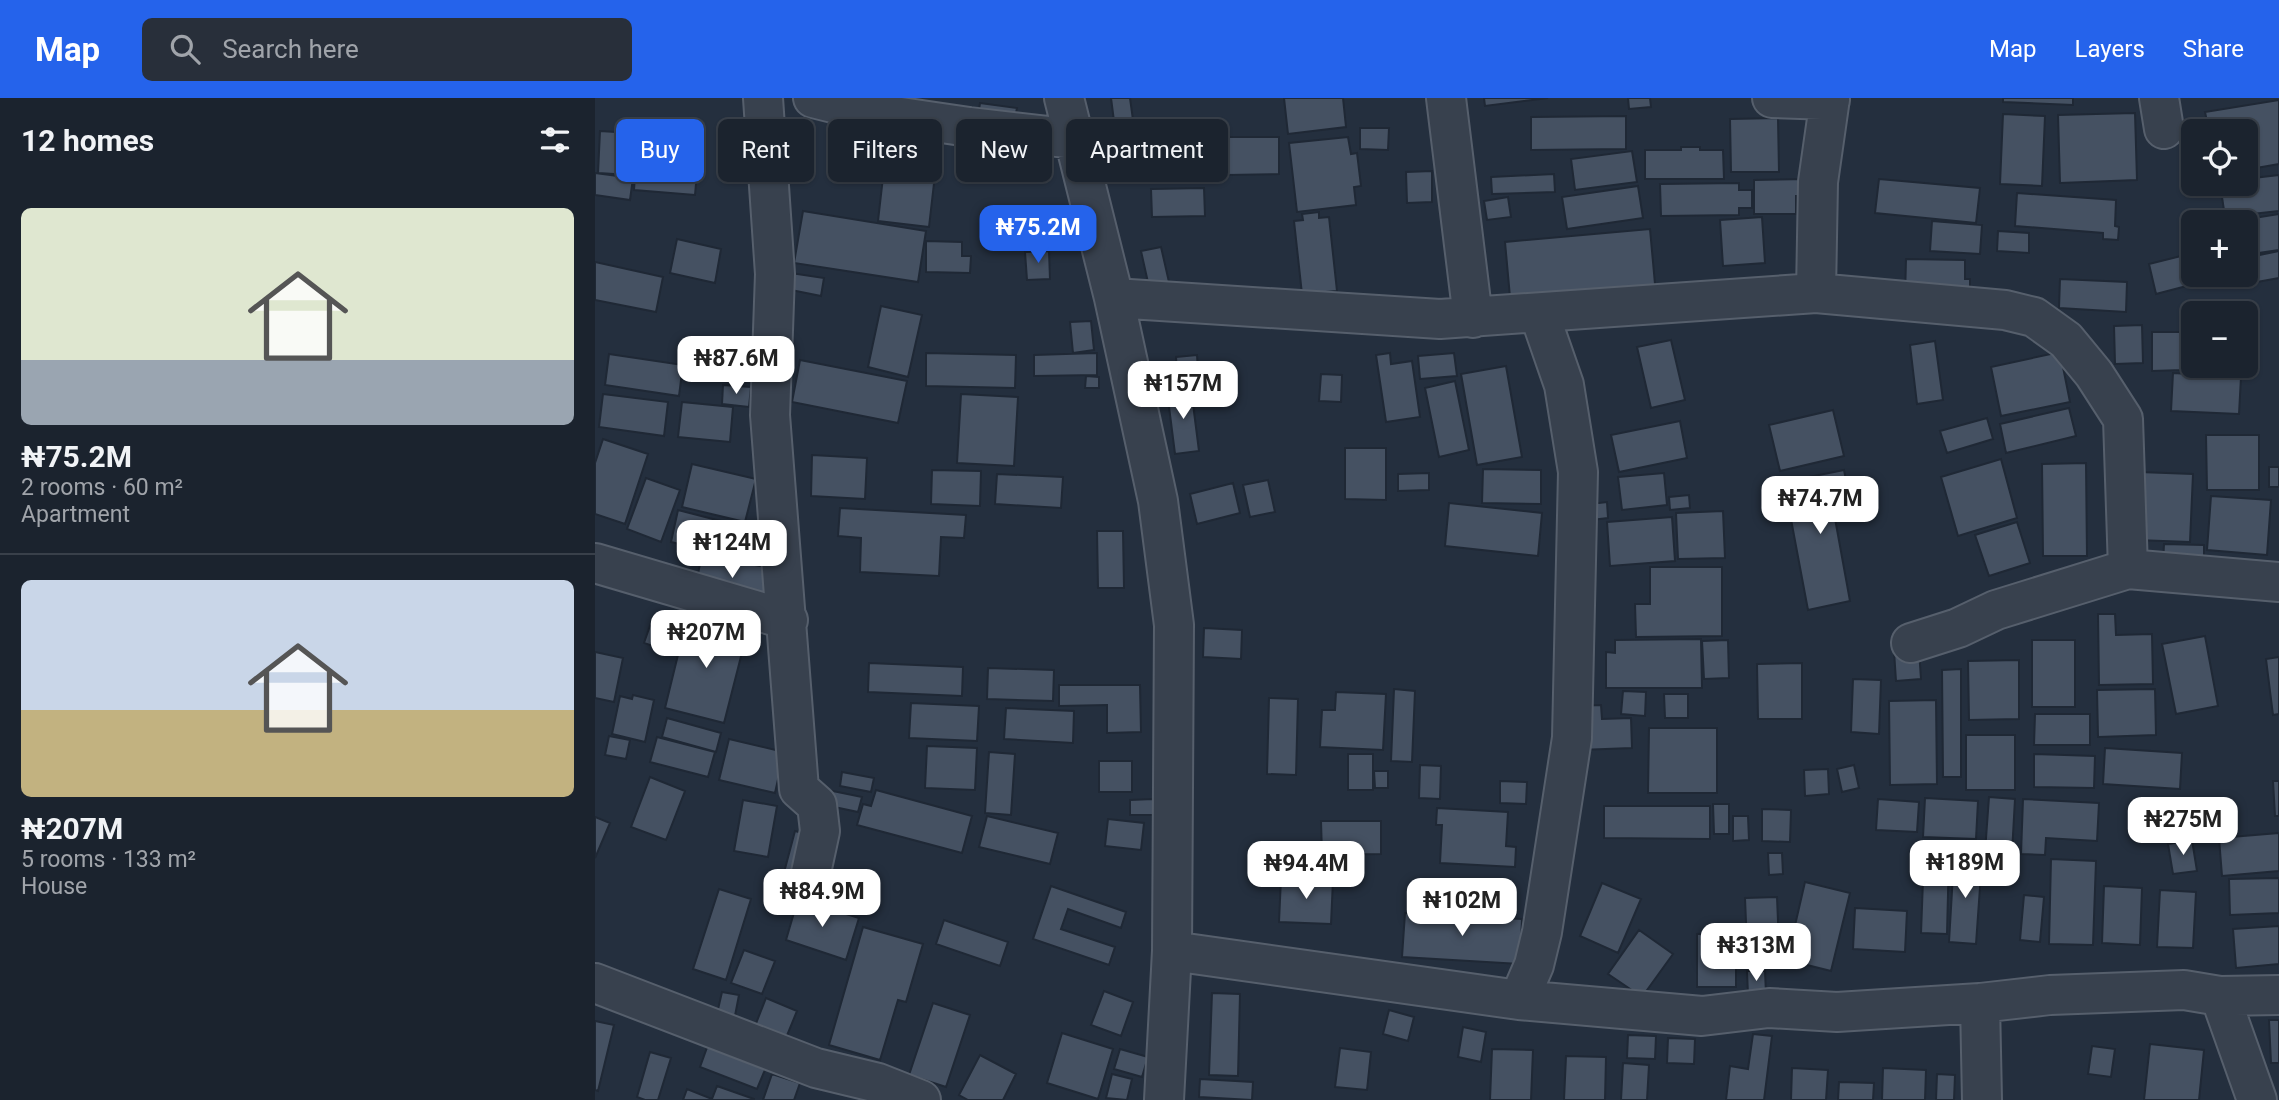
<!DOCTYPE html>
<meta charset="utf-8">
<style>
body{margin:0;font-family:Roboto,sans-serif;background:#282f3a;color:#f1f3f6;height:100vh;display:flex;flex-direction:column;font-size:26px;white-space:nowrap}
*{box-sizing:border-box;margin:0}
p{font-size:23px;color:#a0a4aa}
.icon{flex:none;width:38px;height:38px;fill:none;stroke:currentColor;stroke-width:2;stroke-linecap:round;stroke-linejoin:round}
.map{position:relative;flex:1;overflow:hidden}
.details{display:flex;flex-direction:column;background:#1b232e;width:595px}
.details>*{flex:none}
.hud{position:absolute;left:21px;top:21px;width:665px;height:63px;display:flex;gap:14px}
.tools{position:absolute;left:1586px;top:21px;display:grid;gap:14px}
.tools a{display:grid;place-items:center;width:77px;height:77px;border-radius:10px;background:#1b232e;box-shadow:0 2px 5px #0004,0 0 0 2px #39404a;font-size:35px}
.price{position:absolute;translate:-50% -60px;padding:0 16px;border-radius:14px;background:#fff;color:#222;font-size:23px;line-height:46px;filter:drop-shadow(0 2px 4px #0008)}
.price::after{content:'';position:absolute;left:50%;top:42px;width:21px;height:16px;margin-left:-10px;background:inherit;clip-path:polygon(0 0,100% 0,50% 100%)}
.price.on{background:#2563eb;color:#fff}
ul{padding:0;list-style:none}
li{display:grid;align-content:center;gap:14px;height:371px;padding:0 21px}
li+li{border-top:2px solid #39404a}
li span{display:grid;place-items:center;height:217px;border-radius:10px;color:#555}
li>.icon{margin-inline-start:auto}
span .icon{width:126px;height:126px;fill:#fffc;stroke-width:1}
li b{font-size:30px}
h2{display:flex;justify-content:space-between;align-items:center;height:84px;padding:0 21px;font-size:30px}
.chip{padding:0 24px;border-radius:10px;background:#1b232e;box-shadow:0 2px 5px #0004,0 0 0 2px #39404a;font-size:24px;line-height:63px}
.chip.on{background:#2563eb;color:#fff}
header{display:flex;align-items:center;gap:42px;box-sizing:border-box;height:98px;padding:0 35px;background:#2563eb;color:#fff}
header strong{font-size:33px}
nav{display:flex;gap:38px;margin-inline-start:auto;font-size:24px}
.search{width:490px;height:63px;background:#282f3a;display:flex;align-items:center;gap:18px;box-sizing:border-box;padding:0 24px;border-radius:10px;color:#a0a4aa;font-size:26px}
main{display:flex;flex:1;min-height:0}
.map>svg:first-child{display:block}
.building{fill:#455162;stroke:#1f2835;stroke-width:2}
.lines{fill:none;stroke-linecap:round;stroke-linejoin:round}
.minor-casing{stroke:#565f6c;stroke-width:42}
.minor{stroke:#38414e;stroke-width:38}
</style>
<header>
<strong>Map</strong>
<div class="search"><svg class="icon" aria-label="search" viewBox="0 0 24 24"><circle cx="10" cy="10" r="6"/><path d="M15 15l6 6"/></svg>Search here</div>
<nav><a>Map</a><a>Layers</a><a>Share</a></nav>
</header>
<main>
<section class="details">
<h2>12 homes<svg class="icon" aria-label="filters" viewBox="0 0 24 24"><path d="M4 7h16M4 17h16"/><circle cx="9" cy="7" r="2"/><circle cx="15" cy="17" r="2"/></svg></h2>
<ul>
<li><span style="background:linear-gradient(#dfe7d0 70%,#9aa5b1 0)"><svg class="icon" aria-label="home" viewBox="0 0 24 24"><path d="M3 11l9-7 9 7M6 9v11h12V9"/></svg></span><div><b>₦75.2M</b><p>2 rooms · 60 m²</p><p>Apartment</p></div></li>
<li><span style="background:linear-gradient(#c9d6e8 60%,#c2b280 0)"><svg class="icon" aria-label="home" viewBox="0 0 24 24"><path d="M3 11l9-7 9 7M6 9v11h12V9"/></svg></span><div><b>₦207M</b><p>5 rooms · 133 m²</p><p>House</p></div></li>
</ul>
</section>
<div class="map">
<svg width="1684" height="1002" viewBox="0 0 1684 1002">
<rect width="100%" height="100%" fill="#242f3e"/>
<path class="building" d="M516 0H535L542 51 523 54Z
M689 0H748L751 29 693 36Z
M889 0H953L890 8Z
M1033 0H1055L1056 9 1034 11Z
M1408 0H1478V7L1408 4Z
M1684 2V66L1650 72V33H1614L1610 14Z
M385 5 422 10 418 31 382 25Z
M1540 15 1542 82 1465 85 1463 17Z
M1408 16 1450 18 1447 88 1405 86Z
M1031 18V51L936 52V19Z
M1183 20 1184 74H1136L1135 21Z
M765 30H794L793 52 765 51Z
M5 33 37 35 35 77 3 75Z
M631 39H684V76L632 77Z
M753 39 756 56 762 55 766 88 759 89 761 107 702 114 694 45Z
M575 40 576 59 544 60V41Z
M578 42H630V59L578 60Z
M42 47 104 52 100 97 39 92Z
M1086 49H1105V52H1128L1129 81H1050V52H1086Z
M291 53 342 59 334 129 283 123Z
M1037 53 1042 84 980 92 976 61Z
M414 65 446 67 445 84 412 81Z
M837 73V104L812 105 811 74Z
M0 75 38 80 35 102 0 97Z
M959 76 960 94 897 96 896 79Z
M1684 77V113L1630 119 1625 86H1650V81Z
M1213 81V98H1201V116H1159V82Z
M1284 81 1385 90 1381 125 1280 115Z
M1144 85V92H1157V110H1144V117L1066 118 1065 86Z
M1043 88 1048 120 972 131 967 99Z
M609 90 610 118 557 119 556 91Z
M1422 95 1521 102 1520 128 1524 129 1523 142 1508 141V135L1420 128Z
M913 99 916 119 892 122 889 103Z
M208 113 331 133 323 184 199 165Z
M724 114V120L734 119 742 193 707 196 699 123 708 122 707 116Z
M1684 116V152L1650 157V124H1634Z
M1167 119 1170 165 1128 168 1125 122Z
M1337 123 1387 127 1385 156 1335 153Z
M1055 131 1061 197 916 210 910 144Z
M1403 133 1434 135V155L1402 153Z
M82 141 126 151 120 185 75 175Z
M331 143 367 144V158H376L375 175 331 174Z
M566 149 574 184 554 189 546 153Z
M454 153 455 181 432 182 430 154Z
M1684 153V180L1651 186 1650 160Z
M1598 155V177H1605L1607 184 1561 196 1554 166Z
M1311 161 1370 162V181H1375V201L1310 199Z
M0 164 68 179 61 214 0 202Z
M189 174 229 180 226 198 186 190Z
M1465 181 1532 184 1531 214 1464 210Z
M286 208 327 217 313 279 273 269Z
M496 223 499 252 478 255 475 224Z
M1547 227 1548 265 1520 266 1519 228Z
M1557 234H1587L1588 272 1557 273Z
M1076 242 1090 302 1056 310 1042 249Z
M1340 243 1348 302 1322 306 1315 247Z
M1465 254 1475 304 1406 318 1396 269Z
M331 255 421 257 420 290 331 288Z
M502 255V277L439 278V257Z
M795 255 796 266 817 263 825 319 791 324 781 257Z
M859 255 862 278 825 281 823 258Z
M14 256 88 267 84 298 10 287Z
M602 257 603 272 582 274 581 259Z
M205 262 312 283 303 325 197 304Z
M911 268 927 359 882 367 866 276Z
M1578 275 1646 279 1644 316 1576 313Z
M726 276 747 277 746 304 724 303Z
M491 278 504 279V290H490Z
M860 283 874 352 844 359 830 290Z
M128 287 156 289 154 309 127 306Z
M596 290 604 353 580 356 572 293Z
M8 296 73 304 69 338 4 329Z
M366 296 423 299 419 368 362 365Z
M87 304 138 309 135 344 83 339Z
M1474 310 1481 338 1411 355 1405 326Z
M1238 312 1249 358 1185 373 1174 327Z
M1392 320 1398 341 1352 355 1345 333Z
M1085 323 1092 360 1024 374 1016 337Z
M1611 337H1664V392H1612Z
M8 341 53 356 30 426 0 416V365Z
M750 350H791V402L750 401Z
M217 357 272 360 270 401 216 398Z
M1406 361 1422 420 1363 438 1346 379Z
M1491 365 1492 458H1448L1447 366Z
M97 366 161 381 150 424 87 409Z
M1674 369H1684V389H1674Z
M888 371 946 372V406L887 405Z
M337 372 386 373 385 408 336 406Z
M1249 372 1257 412 1239 415 1255 503 1213 512 1189 384Z
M1544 374 1598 376 1595 444 1541 442Z
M834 375V392L803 393V376Z
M1069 375 1072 407 1027 412 1023 379Z
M402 376 468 379 466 410 400 406Z
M51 380 85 392 66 444 32 431Z
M673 382 680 414 655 419 648 387Z
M638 385 645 415 602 426 595 396Z
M1094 397 1095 410 1075 412 1074 399Z
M1616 398 1676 402 1672 457 1612 452Z
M1012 404 1013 420 988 423 987 407Z
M854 405 947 415 943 458 850 448Z
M245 410 371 417 369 440 346 439 344 478 265 474 266 440 243 438Z
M83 412 145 428 137 459 76 444Z
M1128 413 1130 460 1083 461 1081 415Z
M1077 419 1080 463 1015 468 1012 424Z
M1422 424 1435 465 1394 478 1380 437Z
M502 433H528L529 490H503Z
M1569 446 1609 447V467L1568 465Z
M107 457 175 470 168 507 99 494Z
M1055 469H1127V538L1041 539 1040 506H1055Z
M1503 516H1520L1521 537 1557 536 1558 586 1504 587Z
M58 519 81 527 72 553 49 545Z
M92 520 152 535 129 625 70 610Z
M609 530 647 532 646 561 608 559Z
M1610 538 1623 608 1581 616 1567 546Z
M1106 541 1107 590H1011V554L1020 555V542Z
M1133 542 1134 580 1109 581 1107 543Z
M1437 542H1480V609H1437Z
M1324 552 1326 581 1301 583 1299 553Z
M0 554 28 560 19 604 0 600Z
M1684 559V616L1678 617 1671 561Z
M1424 562V621L1374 622 1373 563Z
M274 565 368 569 367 598 273 594Z
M1207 565V621H1163L1162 566Z
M393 570 459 572 458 603 392 601Z
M1366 571V679H1348L1347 572Z
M1258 581 1286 582 1284 636 1256 634Z
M464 587H545L546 634 512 635V607L464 608Z
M799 591 820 593 817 664 796 663Z
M1560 591 1561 637 1503 639 1502 592Z
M1028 593 1051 594 1050 618 1026 616Z
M741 594 791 596 788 652 725 649 727 612H740Z
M1069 596H1093V620H1070Z
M38 597 59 602 50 644 17 636 25 598 37 601Z
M674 600 703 601 701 677 672 676Z
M1341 602 1342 686 1295 687 1294 603Z
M316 605 384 608 382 643 314 640Z
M1006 607 1007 621 1036 620 1037 650 984 652 982 608Z
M411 610 479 613 478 645 409 641Z
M1440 616H1495V647H1439Z
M72 620 126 635 121 654 67 639Z
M1054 630H1122V695H1053Z
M1371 637H1420V692H1371Z
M14 638 35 642 31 661 10 657Z
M62 639 120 654 113 679 55 664Z
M134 641 189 654 180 695 124 682Z
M332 648 382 650 380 692 330 690Z
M1510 650 1587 655 1585 691 1508 686Z
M394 654 420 656 416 717 390 715Z
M753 656H778V692H753Z
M1439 656 1500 658 1499 690 1439 689Z
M504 663H537V694H504Z
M825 667 846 668 845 701 824 700Z
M1259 667 1264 690 1247 694 1242 671Z
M1233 671 1234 696 1210 698 1209 672Z
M779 673H793V690H780Z
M247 674 279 680 276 694 245 688Z
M55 679 90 693 71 742 36 729Z
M905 683 932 684 931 706 905 705Z
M1678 683H1684V718H1680Z
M228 691 267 699 263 714 225 706Z
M281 692 377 718 367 755 262 727 268 706 276 708Z
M1394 699 1420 701 1417 755 1390 754Z
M1330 700 1383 703 1381 741 1328 739Z
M558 701V717H535V702Z
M1283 701 1324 704 1322 734 1281 732Z
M1428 701 1504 705 1502 743 1451 740 1450 757 1426 756Z
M148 702 182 708 173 759 139 753Z
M1118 706H1134V736H1119Z
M1009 708H1115V741L1009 740Z
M842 710 913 714 911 748 921 749 920 769 845 765 847 727H841Z
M1167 711 1196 712 1195 744 1167 743Z
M392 718 463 735 455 766 384 749Z
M1138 718H1153L1154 742 1138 743Z
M0 719 15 725 0 760Z
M513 721 549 725 546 752 510 748Z
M726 723H786V756L727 757Z
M200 733 223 739 211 788 187 782Z
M1684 735V773L1627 778 1624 740Z
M1597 742 1602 773 1578 776 1573 746Z
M1173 755H1187L1188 776 1174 777Z
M1329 755 1354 756 1352 836 1326 835Z
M1359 759 1387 761 1381 846 1354 844Z
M1456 761 1501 763 1498 847 1454 846Z
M686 780 738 782 736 826 684 824Z
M1684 780V815L1635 817 1634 781Z
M1210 784 1255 795 1236 873 1192 862Z
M1007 785 1046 801 1023 855 985 838Z
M456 788 531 814 526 830 473 811 466 831 520 849 514 867 438 841Z
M1509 788 1547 790 1545 847 1507 845Z
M124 791 156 801 131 882 98 871Z
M1565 792 1601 794 1598 850 1562 849Z
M1429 797 1449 799 1445 844 1425 842Z
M1182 799 1184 848 1152 849 1150 800Z
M203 801 264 820 251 862 191 842Z
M1260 810 1312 813 1310 854 1258 851Z
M810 815 927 821 925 866 807 859Z
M349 822 413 844 405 868 341 846Z
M1684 828V866L1641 870 1638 831Z
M268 829 328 846 311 904 303 902 285 962 234 947Z
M1044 832 1078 856 1047 899 1013 876Z
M1141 835V889H1102V836Z
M149 852 180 863 167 896 136 885Z
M1152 873H1170L1171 896 1153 897Z
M509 893 538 904 526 938 496 927Z
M127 894 144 897 139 923 121 920Z
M617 895 645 896 643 978 614 977Z
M171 900 202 913 191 940 160 928Z
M338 905 375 917 351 989 314 977Z
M794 912 819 919 813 943 788 936Z
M1674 922H1684V965H1676Z
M0 923 19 927 3 993 0 992Z
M868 929 891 934 886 964 863 959Z
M467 935 518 951 503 1001 452 985Z
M1158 936 1177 938 1169 1002H1131L1135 968 1153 971Z
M1033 937 1061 938 1060 961 1032 960Z
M1073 940 1100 941 1099 966 1072 965Z
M114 944 172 967 162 991 105 969Z
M1555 946 1609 952 1604 1002H1549Z
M1497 948 1520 951 1516 979 1493 976Z
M745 950 776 954 772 992 740 989Z
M525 951 553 959 547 979 519 971Z
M897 951 938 952 936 1002H895Z
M55 954 76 960 63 1002H50L42 999Z
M385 957 421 976 408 1002H373L364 997Z
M971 958 1011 959 1010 1002H969Z
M1028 965 1054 967 1052 1002H1026Z
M1197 970 1233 972 1231 1002H1196Z
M1288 970 1331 972 1330 1002H1287Z
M177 976 205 985 199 1002H168Z
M517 976 537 981 532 1002 511 1000Z
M1342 976 1360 977 1359 1002H1341Z
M605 981 658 984 657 1002 604 999Z
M1244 984 1279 985 1278 1002H1243Z
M122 988 159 1001V1002H88L92 991 117 1001Z"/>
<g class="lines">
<defs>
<path id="minor" d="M168 0 180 176 175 317 204 691 222 707 225 733 212 793
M218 0 278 15 374 29 480 41
M469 0 519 200 563 403 579 527 577 853 569 1002
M851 0 878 220
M1177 0 1235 2
M1564 0 1569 31
M1221 195 1223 84 1235 0
M519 200 845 221 1221 195 1410 212 1439 219 1471 242 1499 276 1528 321 1533 471
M944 215 969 287 983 374 977 640 947 834 939 867 924 902 1107 918 1174 910 1242 914 1385 905 1455 897 1589 892 1625 898 1684 897
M0 465 193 522
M1316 545 1363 530 1401 512 1533 471 1684 484
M577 853 924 902
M0 885 221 970 283 985 326 1002
M1625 898 1662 1002
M1385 905 1387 1002"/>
</defs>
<use href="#minor" class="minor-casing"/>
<use href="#minor" class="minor"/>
</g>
</svg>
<div class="tools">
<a><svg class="icon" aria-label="locate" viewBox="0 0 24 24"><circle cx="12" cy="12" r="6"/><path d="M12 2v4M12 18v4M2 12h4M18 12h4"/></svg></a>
<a>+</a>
<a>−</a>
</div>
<b class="price on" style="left:443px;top:167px">₦75.2M</b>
<b class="price" style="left:141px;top:298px">₦87.6M</b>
<b class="price" style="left:588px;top:323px">₦157M</b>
<b class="price" style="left:1225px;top:438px">₦74.7M</b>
<b class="price" style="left:137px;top:482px">₦124M</b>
<b class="price" style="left:111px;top:572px">₦207M</b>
<b class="price" style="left:1588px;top:759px">₦275M</b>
<b class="price" style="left:1370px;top:802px">₦189M</b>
<b class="price" style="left:711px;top:803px">₦94.4M</b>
<b class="price" style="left:227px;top:831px">₦84.9M</b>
<b class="price" style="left:867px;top:840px">₦102M</b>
<b class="price" style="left:1161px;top:885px">₦313M</b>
<div class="hud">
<a class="chip on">Buy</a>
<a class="chip">Rent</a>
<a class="chip">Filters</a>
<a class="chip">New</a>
<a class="chip">Apartment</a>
</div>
</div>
</main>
